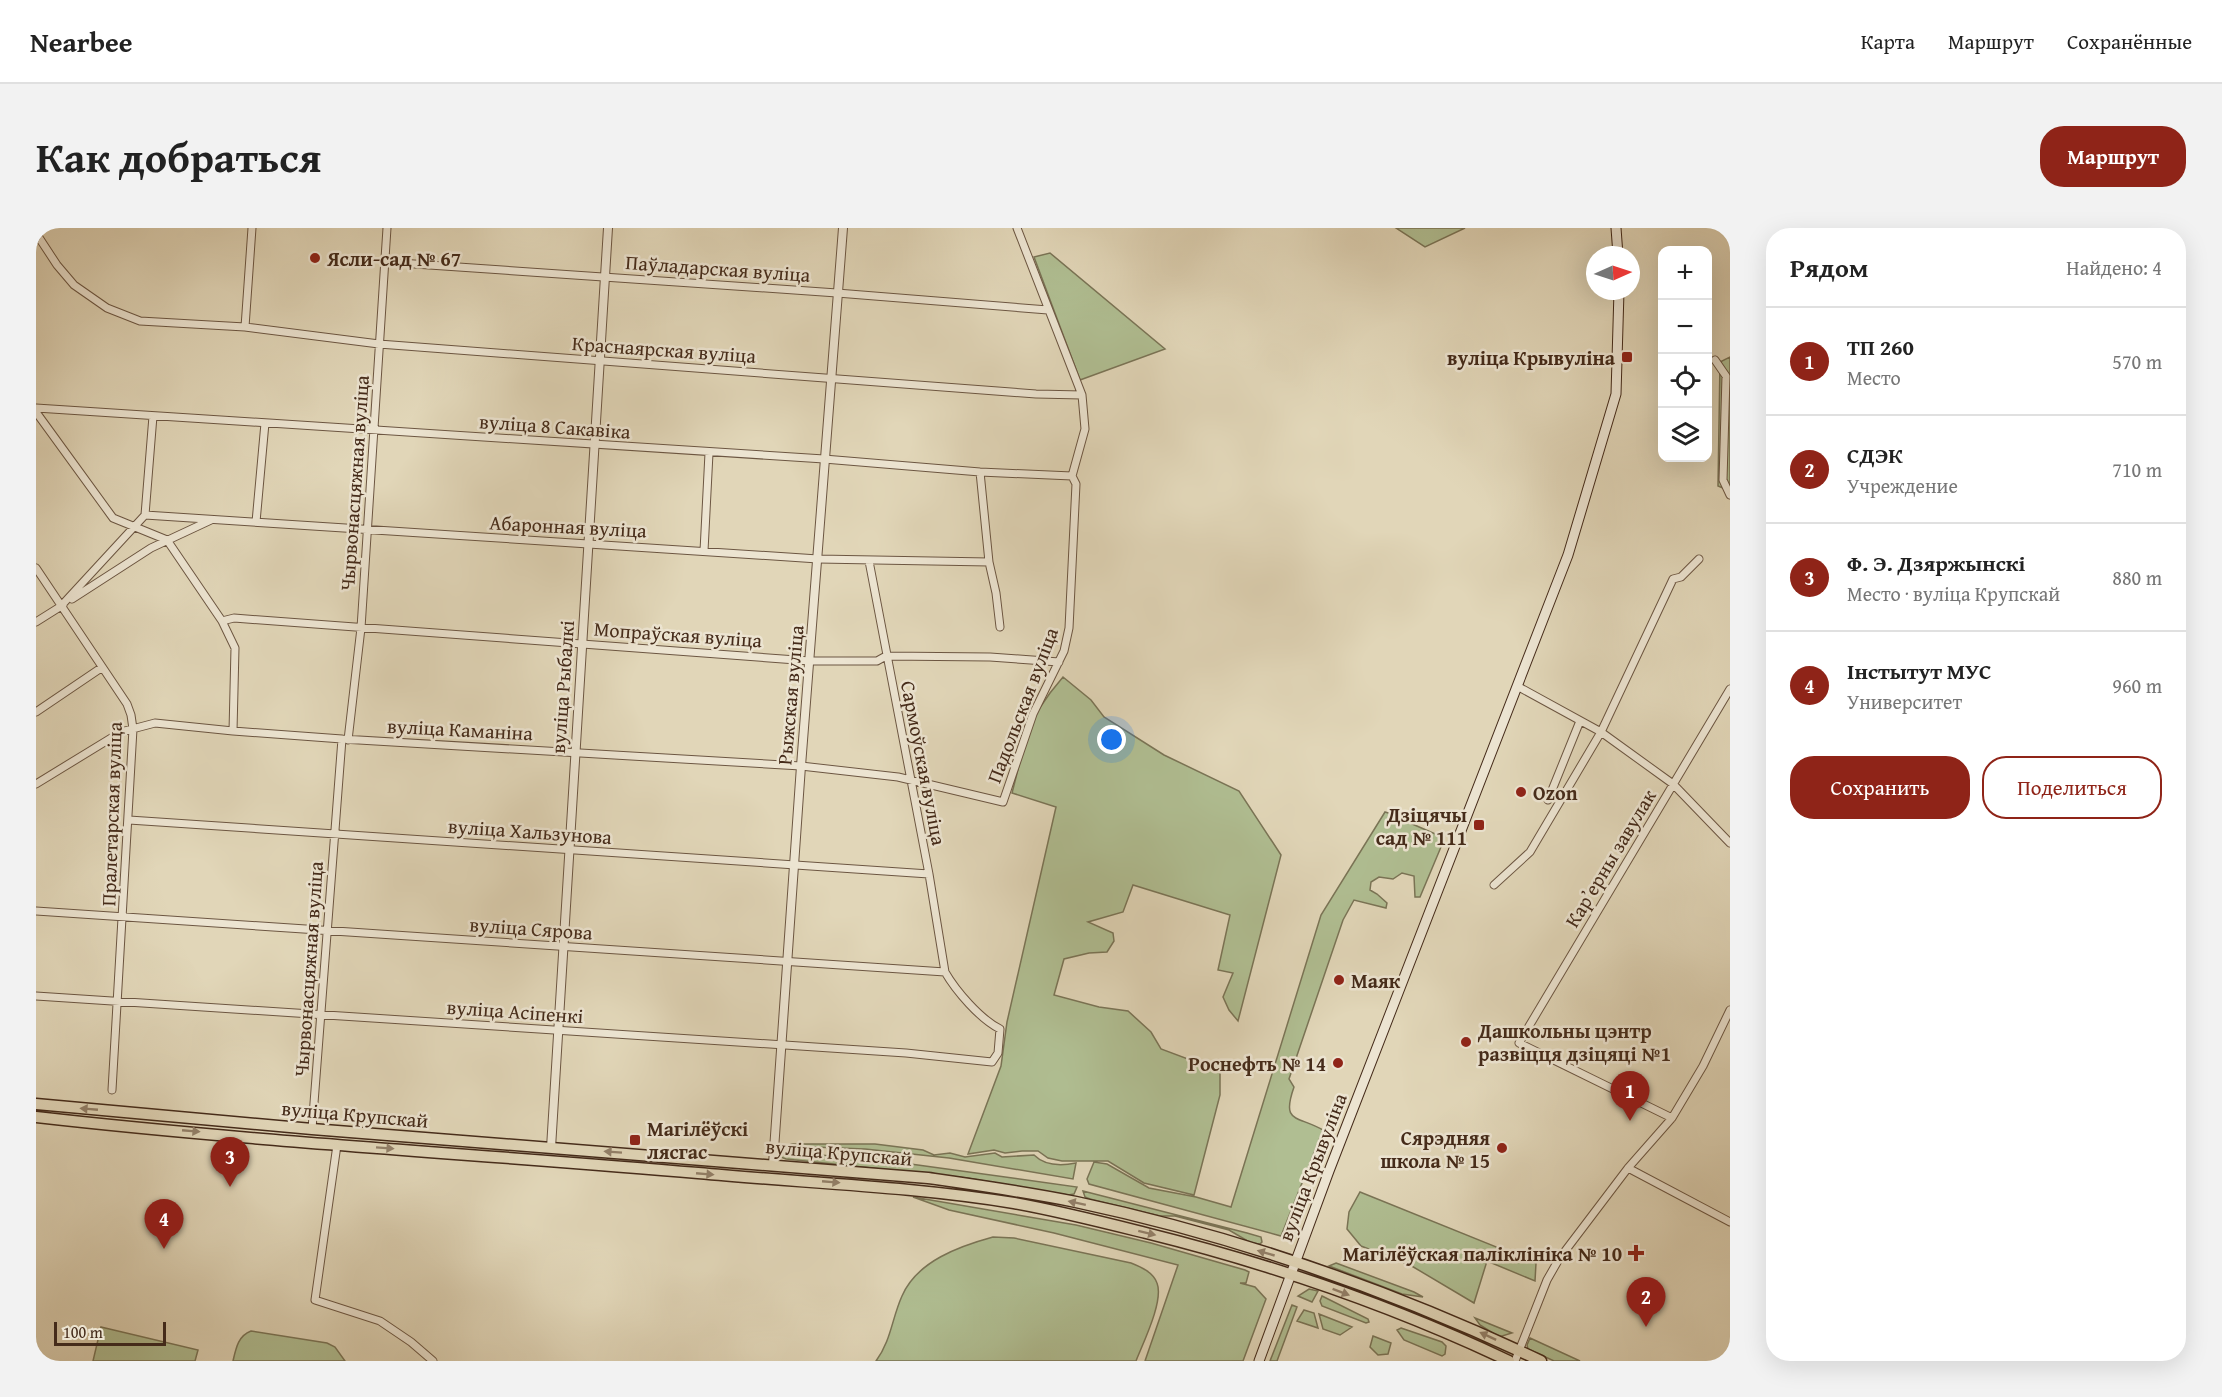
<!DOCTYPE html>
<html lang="ru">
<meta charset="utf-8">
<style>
body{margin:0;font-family:"Gentium Book Plus",serif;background:#f2f2f2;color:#222}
.controls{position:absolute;right:18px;top:18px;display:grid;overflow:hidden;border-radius:12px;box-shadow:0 6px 24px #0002}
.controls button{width:54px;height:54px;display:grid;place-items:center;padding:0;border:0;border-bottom:2px solid #e0e0e0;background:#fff;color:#222;font:30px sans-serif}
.compass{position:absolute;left:1550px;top:18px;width:54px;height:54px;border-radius:50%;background:#fff;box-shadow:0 6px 24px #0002;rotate:87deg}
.scale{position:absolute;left:18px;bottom:15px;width:112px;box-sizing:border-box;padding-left:6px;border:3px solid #452b1a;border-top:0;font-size:16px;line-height:21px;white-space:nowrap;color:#452b1a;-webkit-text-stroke:4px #ece4d1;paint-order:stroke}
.you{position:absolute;left:1076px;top:512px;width:21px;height:21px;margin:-15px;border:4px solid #fff;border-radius:50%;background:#1a73e8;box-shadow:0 0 0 9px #1a73e833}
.badge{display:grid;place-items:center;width:39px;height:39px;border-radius:50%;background:#8f2418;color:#fff;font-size:20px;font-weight:700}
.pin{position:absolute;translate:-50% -50px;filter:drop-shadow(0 2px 3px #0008)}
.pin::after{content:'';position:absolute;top:32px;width:21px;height:18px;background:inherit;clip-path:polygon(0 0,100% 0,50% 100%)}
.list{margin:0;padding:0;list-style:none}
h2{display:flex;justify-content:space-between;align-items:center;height:78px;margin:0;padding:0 24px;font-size:26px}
h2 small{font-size:20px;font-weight:400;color:#767676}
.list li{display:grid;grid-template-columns:39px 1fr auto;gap:18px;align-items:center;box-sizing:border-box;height:108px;padding:0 24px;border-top:2px solid #e0e0e0}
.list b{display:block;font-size:22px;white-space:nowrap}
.list p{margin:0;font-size:20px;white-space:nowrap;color:#767676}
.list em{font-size:20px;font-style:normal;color:#767676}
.actions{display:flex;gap:12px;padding:18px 24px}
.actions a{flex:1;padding:14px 0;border:2px solid #8f2418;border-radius:24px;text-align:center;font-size:21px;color:#8f2418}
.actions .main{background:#8f2418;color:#fff}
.icon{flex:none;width:33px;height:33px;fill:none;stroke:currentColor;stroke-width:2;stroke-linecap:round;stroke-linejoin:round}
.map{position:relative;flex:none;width:1694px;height:1133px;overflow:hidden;border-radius:24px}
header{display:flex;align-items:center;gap:36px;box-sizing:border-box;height:84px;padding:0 30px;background:#fff;border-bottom:2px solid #e0e0e0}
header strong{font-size:28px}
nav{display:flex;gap:33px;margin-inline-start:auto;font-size:21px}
.intro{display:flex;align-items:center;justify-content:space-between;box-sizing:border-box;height:144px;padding:0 36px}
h1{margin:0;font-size:42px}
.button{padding:15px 27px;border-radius:24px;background:#8f2418;color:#fff;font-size:21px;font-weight:700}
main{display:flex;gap:36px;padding:0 36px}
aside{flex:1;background:#fff;border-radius:24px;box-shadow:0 6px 24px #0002}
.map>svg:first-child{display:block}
.green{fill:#b0be92;stroke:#7a7456;stroke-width:1.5}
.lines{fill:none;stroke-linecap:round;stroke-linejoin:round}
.minor-casing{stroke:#6c5642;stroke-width:9}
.tertiary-casing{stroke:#6c5642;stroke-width:10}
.secondary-casing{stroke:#452b1a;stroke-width:11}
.primary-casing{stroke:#452b1a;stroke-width:13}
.minor{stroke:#ece4d1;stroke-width:7}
.tertiary{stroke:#ece4d1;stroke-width:8}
.secondary{stroke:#ece4d1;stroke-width:9}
.primary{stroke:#e1d6b8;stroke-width:10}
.oneway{fill:#938069}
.poi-dot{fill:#8f2418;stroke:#ece4d1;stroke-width:2}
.labels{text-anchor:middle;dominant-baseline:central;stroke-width:5;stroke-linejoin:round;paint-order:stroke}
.poi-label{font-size:20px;font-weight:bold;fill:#452b1a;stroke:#ece4d1;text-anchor:start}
.street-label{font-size:20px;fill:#452b1a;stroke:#ece4d1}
</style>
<header>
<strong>Nearbee</strong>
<nav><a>Карта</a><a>Маршрут</a><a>Сохранённые</a></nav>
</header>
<div class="intro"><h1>Как добраться</h1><a class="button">Маршрут</a></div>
<main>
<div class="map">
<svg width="1694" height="1133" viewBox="0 0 1694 1133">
<rect width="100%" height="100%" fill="#e1d6b8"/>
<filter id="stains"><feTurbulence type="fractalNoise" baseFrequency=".00333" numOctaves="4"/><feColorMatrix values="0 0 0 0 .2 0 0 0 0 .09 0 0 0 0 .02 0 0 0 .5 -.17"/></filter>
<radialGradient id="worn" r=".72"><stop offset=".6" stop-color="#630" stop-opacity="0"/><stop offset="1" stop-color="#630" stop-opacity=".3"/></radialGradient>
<!-- green -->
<path class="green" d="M1360,0H1429L1389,19Z
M1014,25L1129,121L1044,152L998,29Z
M1694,129V263L1682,258L1684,134Z
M1027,449L1055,472L1068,489L1128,527L1203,563L1245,627L1202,793L1193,782L1187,769L1197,745L1182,742L1194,687L1097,657L1087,684L1052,694L1077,705L1078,713L1071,724L1053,725L1028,731L1018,767L1063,779L1092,783L1115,804L1125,821L1184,843V867L1158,967L1108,955L1072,933H1026L1012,930L1002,923H986L969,925L958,922L932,926L965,838L971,794L1020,579L976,565L994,494L1014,465Z
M1349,584L1365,589L1374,595L1404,608L1405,619L1384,669H1379L1378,648L1366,645L1357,651L1343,649L1335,654L1334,662L1341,666L1351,675L1350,680L1318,672L1307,692L1253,851L1258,859C1245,896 1261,887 1287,902L1245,1008L1053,956L1051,951L1058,934L1071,936L1113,960L1160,969L1195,979L1285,687Z
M756,916H839L887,922L898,927L914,925L929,929L959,925L966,929L998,927C1009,938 1025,938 1040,935L1037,951L913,930L829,921L750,918Z
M741,924L838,931L1041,959L1038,966L1032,967L931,950L750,931L742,928Z
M1047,963L1211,1005L1225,1009L1226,1014L1224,1016L1215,1015L1193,1002L1139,988H1124L1054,971L1049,969Z
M1324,964L1500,1035L1499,1053L1451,1033L1438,1075L1374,1037L1325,1018L1311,1001L1313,984Z
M877,969L1040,997L1115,1015L1209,1042L1213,1044L1210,1055H1204L1219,1059L1230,1071L1207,1133H1109L1142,1037L1018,1005L913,982Z
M957,1009L978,1010L1095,1035C1105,1039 1117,1044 1121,1055C1128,1073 1107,1115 1100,1133H840C855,1113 856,1090 866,1068C881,1033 924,1018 957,1009Z
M1300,1035L1378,1064L1387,1069L1366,1066L1293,1038Z
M1273,1061L1282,1063L1276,1074L1262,1068Z
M1286,1068L1332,1091L1333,1094L1330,1095L1286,1078L1284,1073Z
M1256,1077L1261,1079L1241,1133H1234Z
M1268,1082L1278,1085L1282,1100L1261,1093Z
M1283,1086L1316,1099L1304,1107L1287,1101Z
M1439,1090L1476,1105L1463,1109L1444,1097Z
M65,1099L162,1122L159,1133H57Z
M1365,1100L1406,1114L1410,1118L1409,1126L1406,1128L1368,1112L1361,1102Z
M215,1103L291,1115L299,1119L309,1133H197C200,1120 202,1108 215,1103Z
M1337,1108L1355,1115L1352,1126L1342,1127L1334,1119Z
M1494,1110L1544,1133H1518L1492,1121L1491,1117Z"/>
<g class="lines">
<!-- minor casing -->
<g class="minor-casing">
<path id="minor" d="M981,0L1046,167L1049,201L1036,248
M0,5L21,37L38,57L71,80L104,93L209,99L343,116L1000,166L1046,167
M349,34L801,65L1012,82
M209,99L216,0
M1679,132L1690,148L1687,252L1694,267
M0,180L788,231L944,244L1036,248
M0,184L77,290L131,312L186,393L199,420L197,503
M944,244L953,334L960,365L964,399
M109,287L782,331L953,334
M220,294L229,195
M668,323L673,225
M833,333L893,646L909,744
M0,340L91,476L95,487L97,501L76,862
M36,371L115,320L175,292
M25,378L109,287L117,188
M186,393L198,390L774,433H841L850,428L954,429L1023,434
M0,394L27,377
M1481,458L1565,504L1637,556L1694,615
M0,484L65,440
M312,512L325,400L351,0
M0,556L85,504L119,495L197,503L306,511L765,538L862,549L967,574L997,486L1028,423L1033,400L1040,256L1036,248
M1512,572L1544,493
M93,592L893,646
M1458,657L1494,624L1565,504L1637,351L1645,349L1663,331
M0,683L909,744C920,763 944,791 964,801L962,825L956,834L870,825L0,768
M1636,890L1483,815L1694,461
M276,901L306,511
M301,917L279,1072L344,1093L375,1114L397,1133
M1592,940L1694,994
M1479,1133L1511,1052L1523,1031L1592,940L1636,890L1667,838L1694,782"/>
</g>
<!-- tertiary casing -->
<g class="tertiary-casing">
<path id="tertiary" d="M515,920L572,0
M737,936L765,538L807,0"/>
</g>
<!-- secondary casing -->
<g class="secondary-casing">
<path id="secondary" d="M1580,0L1582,27
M1223,1133L1293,943L1532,327L1580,166L1583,63"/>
</g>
<!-- primary casing -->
<g class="primary-casing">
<path id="primary" d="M0,876L276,901L892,950C941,957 991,964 1040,974C1200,1008 1357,1063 1505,1133
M0,889C220,914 442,926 662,945C768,955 873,958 978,975C1023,983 1066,994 1110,1005C1235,1036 1357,1078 1473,1133"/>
</g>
<!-- minor -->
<use href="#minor" class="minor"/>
<!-- tertiary -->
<use href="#tertiary" class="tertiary"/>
<!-- secondary -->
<use href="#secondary" class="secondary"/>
<!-- primary -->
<use href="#primary" class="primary"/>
</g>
<!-- one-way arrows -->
<defs><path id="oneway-solid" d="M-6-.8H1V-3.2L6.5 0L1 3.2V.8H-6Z" transform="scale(1.5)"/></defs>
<g class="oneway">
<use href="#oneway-solid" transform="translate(53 881) rotate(-175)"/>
<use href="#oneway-solid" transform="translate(155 903) rotate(5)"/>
<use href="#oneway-solid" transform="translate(349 920) rotate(4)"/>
<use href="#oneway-solid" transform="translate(577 924) rotate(-176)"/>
<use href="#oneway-solid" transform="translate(669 946) rotate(5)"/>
<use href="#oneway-solid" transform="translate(795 954) rotate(5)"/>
<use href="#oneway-solid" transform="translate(1041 975) rotate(-168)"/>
<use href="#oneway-solid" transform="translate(1111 1005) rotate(14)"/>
<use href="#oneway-solid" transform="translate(1230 1025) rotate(-164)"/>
<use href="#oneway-solid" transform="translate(1305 1064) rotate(21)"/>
<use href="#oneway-solid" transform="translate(1452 1108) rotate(-155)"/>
</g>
<!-- markers -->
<g class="poi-dot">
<circle cx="279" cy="30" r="6"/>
<rect x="1585" y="123" width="12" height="12" rx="3"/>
<circle cx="1485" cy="564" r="6"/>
<rect x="1437" y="591" width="12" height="12" rx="3"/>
<circle cx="1303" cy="752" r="6"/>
<circle cx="1430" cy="814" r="6"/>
<circle cx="1302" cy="835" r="6"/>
<rect x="593" y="906" width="12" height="12" rx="3"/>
<circle cx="1466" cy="920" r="6"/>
<path d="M1597 1016h6v6h6v6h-6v6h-6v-6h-6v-6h6z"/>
</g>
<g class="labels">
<!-- poi labels -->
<g class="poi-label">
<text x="291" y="30">Ясли-сад № 67</text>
<text x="1579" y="129" text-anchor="end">вуліца Крывуліна</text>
<text x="1497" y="564">Ozon</text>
<text x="1431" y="586" text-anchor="end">Дзіцячы<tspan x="1431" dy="23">сад № 111</tspan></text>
<text x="1315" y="752">Маяк</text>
<text x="1442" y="802">Дашкольны цэнтр<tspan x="1442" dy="23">развіцця дзіцяці №1</tspan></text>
<text x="1290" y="835" text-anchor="end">Роснефть № 14</text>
<text x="611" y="900">Магілёўскі<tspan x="611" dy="23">лясгас</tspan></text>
<text x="1454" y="909" text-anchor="end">Сярэдняя<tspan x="1454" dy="23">школа № 15</tspan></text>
<text x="1586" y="1025" text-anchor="end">Магілёўская паліклініка № 10</text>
</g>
<!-- street labels -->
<g class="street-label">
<text transform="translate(682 40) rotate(4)">Паўладарская вуліца</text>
<text transform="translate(628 121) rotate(4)">Краснаярская вуліца</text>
<text transform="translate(519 198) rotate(4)">вуліца 8 Сакавіка</text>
<text transform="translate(318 255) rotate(-86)">Чырвонасцяжная вуліца</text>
<text transform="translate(532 298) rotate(3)">Абаронная вуліца</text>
<text transform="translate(642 406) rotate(4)">Мопраўская вуліца</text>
<text transform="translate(526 459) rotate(-86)">вуліца Рыбалкі</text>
<text transform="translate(754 467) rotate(-85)">Рыжская вуліца</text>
<text transform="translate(986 477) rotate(-69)">Падольская вуліца</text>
<text transform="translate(424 501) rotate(3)">вуліца Каманіна</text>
<text transform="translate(888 535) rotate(79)">Сармоўская вуліца</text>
<text transform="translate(75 586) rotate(-88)">Пралетарская вуліца</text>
<text transform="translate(494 603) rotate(4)">вуліца Хальзунова</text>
<text transform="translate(1574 630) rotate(-59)">Карʼерны завулак</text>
<text transform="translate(495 700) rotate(4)">вуліца Сярова</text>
<text transform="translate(272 741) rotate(-86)">Чырвонасцяжная вуліца</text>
<text transform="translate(479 783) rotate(4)">вуліца Асіпенкі</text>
<text transform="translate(319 886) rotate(5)">вуліца Крупскай</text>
<text transform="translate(803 924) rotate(5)">вуліца Крупскай</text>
<text transform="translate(1276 939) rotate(-69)">вуліца Крывуліна</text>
</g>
</g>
<rect width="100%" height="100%" filter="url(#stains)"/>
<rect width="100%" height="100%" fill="url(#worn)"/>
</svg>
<div class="controls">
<button>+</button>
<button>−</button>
<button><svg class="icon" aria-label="locate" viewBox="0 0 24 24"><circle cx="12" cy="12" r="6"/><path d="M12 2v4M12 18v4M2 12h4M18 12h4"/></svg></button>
<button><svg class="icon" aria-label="layers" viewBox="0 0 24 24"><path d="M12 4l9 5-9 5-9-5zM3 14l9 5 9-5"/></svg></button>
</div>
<svg class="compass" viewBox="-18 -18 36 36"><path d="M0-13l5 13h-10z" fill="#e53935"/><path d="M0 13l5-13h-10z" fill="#767676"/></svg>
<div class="scale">100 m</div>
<div class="you"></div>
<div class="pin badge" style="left:1594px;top:893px">1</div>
<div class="pin badge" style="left:1610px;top:1099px">2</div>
<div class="pin badge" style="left:194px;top:959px">3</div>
<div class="pin badge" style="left:128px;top:1021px">4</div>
</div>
<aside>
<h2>Рядом<small>Найдено: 4</small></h2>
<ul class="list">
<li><span class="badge">1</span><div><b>ТП 260</b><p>Место</p></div><em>570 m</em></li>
<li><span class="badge">2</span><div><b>СДЭК</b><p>Учреждение</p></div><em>710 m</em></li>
<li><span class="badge">3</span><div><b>Ф. Э. Дзяржынскі</b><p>Место · вуліца Крупскай</p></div><em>880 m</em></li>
<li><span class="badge">4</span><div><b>Інстытут МУС</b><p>Университет</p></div><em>960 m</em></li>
</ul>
<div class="actions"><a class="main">Сохранить</a><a>Поделиться</a></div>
</aside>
</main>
